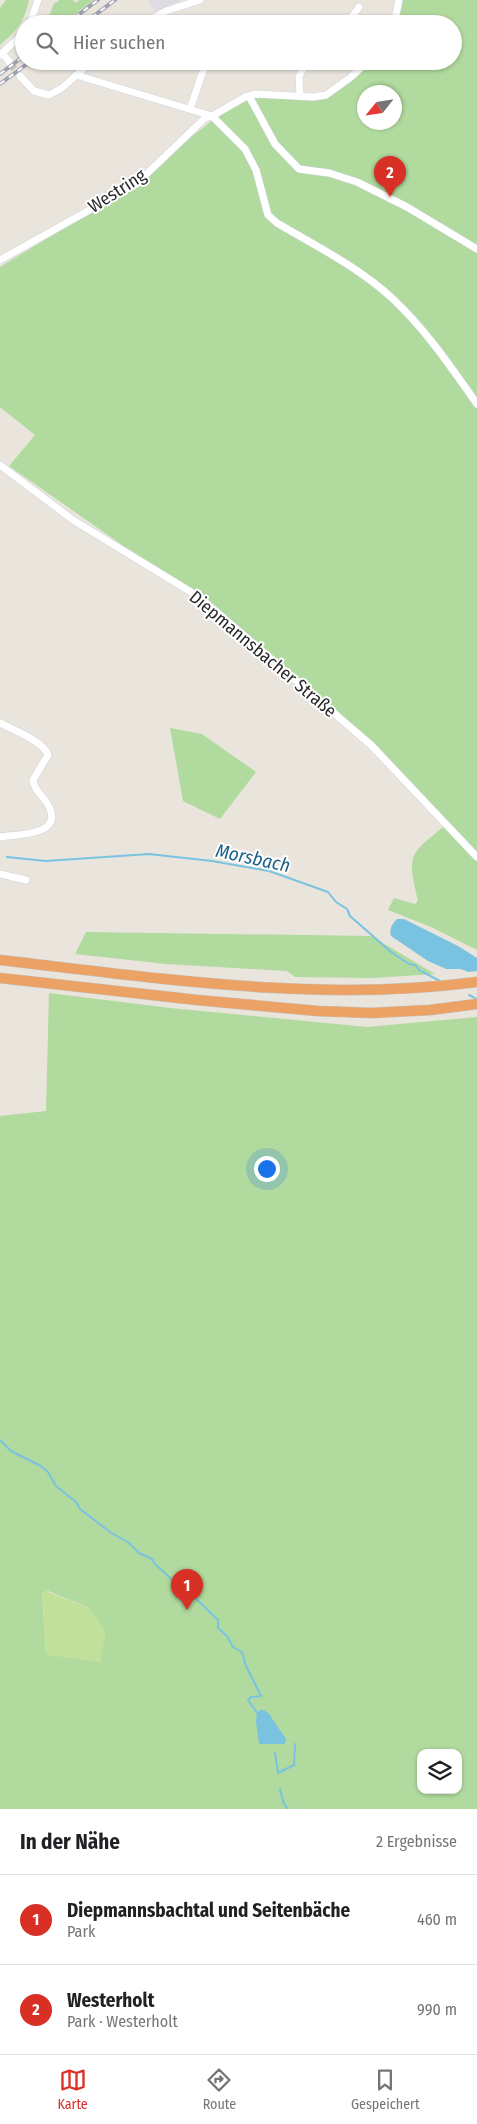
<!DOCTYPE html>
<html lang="de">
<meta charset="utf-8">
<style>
body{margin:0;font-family:"Fira Sans Condensed",sans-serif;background:#f2f2f2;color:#202124}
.controls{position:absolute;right:15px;bottom:15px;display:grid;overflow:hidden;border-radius:10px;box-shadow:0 1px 4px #0004}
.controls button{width:45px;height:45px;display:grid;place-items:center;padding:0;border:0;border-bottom:1px solid #e0e0e0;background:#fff;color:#202124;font:25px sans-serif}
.compass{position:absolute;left:357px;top:85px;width:45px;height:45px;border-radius:50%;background:#fff;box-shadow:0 1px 4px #0004;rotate:240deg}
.you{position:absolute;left:266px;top:1168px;width:18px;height:18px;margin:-12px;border:4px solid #fff;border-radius:50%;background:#1a73e8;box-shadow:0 0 0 8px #1a73e833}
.badge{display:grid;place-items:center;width:32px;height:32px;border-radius:50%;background:#d93025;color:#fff;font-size:16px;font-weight:700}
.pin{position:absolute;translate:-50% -41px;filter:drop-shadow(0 1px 2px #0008)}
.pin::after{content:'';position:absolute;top:26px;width:18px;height:15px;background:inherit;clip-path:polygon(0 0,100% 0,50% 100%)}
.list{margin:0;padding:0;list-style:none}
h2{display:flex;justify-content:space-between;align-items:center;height:65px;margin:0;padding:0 20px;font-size:21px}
h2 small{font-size:16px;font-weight:400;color:#757577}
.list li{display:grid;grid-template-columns:32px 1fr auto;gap:15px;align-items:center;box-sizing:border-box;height:90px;padding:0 20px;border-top:1px solid #e0e0e0}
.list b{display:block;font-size:19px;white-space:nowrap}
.list p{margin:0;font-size:16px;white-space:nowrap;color:#757577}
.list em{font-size:16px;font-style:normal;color:#757577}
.icon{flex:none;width:28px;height:28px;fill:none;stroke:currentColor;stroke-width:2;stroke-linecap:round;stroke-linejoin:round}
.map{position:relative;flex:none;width:477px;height:1809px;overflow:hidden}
.search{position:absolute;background:#fff;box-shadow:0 1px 4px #0004;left:15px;right:15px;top:15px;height:55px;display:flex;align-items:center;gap:12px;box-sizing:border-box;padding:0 18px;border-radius:28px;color:#757577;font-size:19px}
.sheet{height:245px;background:#fff}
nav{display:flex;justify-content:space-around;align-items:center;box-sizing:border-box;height:70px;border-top:1px solid #e0e0e0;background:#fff;font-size:14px;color:#757577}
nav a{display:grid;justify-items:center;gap:2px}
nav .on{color:#d93025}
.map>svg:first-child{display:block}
.industrial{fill:#dedce2}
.green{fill:#b1da9e;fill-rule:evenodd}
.pitch{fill:#c1e19a}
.water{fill:#79c3e1}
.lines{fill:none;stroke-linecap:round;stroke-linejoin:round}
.stream{stroke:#79c3e1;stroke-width:2}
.minor-tunnel{stroke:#c3bfb8;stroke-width:7;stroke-dasharray:7 3.5;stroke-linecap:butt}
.minor-casing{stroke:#d1d4e0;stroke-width:8}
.highway-casing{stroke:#c3c3c3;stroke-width:11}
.minor{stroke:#fff;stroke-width:7}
.highway{stroke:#eca264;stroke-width:10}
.rail-casing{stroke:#9fa1b1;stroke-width:4}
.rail{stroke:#fff;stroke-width:2;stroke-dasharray:5.5;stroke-linecap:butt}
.labels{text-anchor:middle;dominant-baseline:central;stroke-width:4;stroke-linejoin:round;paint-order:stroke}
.street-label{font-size:18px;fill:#292929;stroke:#fff}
.water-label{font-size:19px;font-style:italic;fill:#1b618a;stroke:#fff}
</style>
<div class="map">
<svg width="477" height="1809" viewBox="0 0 477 1809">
<rect width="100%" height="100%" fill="#e9e4dc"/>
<!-- industrial -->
<path class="industrial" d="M147,0H183L155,11Z"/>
<!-- green -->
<path class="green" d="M6,0H29C24,23 17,30 0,45V8Z
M59,0H73L75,3L80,0H94L61,24H46L54,3L58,2Z
M403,0H477V950L431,927L388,910L394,898L415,904L418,901C406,851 410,855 448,823L373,742L185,584L125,547L9,466L35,435L0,407V267L142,181L190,138L218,116L246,100L257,97L322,98L371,61H453V24H397ZM364,92H394V122H364Z
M170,728L202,734L256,772L220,819L183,801Z
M86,932L371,936L435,974L373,978L295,977L287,971L166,964L75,954Z
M49,993L170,1008L367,1027L477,1017V1809H0V1116L46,1111ZM48,1591L90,1608L48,1655L46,1652L42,1594ZM421,1753H458V1790H421Z"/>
<!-- pitch -->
<path class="pitch" d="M45,1591L90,1608L106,1632L100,1662L48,1655L46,1652L42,1594Z"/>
<!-- water -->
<path class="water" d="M397,919H404L458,946L477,958V971L468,972L461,969H446L428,961L391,936C389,929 392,924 397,919Z
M260,1710H264L269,1714L286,1739L285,1744H259L256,1722L257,1713Z"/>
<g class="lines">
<!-- stream -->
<path class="stream" d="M7,857L46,861L149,854L212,861L269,871L328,892L336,902L347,909L350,916L391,952L409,964L415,965L419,970L440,981
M469,995L477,999
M0,1440L11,1451L41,1466L48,1472L56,1486L76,1502L80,1509L110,1532L129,1543L139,1553L152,1559L154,1563L181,1588L190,1593L218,1620V1628L227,1636L233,1647L242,1652L246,1666L261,1696L251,1697L248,1700L258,1714
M275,1753L278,1773L294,1765L295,1744
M280,1789L284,1804L288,1809"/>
<!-- minor-tunnel -->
<path class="minor-tunnel" d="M10,63L20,76"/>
<!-- minor casing -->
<g class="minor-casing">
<path id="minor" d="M30,24L38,0
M142,24L166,11L200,0
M159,24H164
M347,24L359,7
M394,24L399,0
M2,53L10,63
M0,55L24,33
M76,75L212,116L245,149L256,170L268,215L277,223C316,246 360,268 393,299C426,330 451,367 477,404
M20,76L34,91L49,95L62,88L92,61
M249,96L275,144L299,169L329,173L357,182L407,207L477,249
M300,96L299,77L307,61
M190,109L204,68L196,61
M0,260L136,184L205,118L212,116L245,97L256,94L313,97L326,95L351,77L368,61
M0,465L73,520L199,597L371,745L477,857
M0,723C12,729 45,742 48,755L33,780C34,790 42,795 47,803C67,836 18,834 0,837
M0,874L26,880"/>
</g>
<!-- highway casing -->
<g class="highway-casing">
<path id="highway" d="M0,960C157,978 319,1003 477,982
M0,978L197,1000L318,1011L371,1013L430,1010L477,1004"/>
</g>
<!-- minor -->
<use href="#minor" class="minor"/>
<!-- highway -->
<use href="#highway" class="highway"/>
<!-- rail casing -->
<g class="rail-casing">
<path id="rail" d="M66,24L98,0
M83,24L115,0
M0,74L24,56
M0,84L31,61"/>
</g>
<!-- rail -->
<use href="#rail" class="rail"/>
</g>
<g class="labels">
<!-- street labels -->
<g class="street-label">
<text transform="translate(117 191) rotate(-33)">Westring</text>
<text transform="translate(263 654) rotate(40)">Diepmannsbacher Straße</text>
</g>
<!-- water labels -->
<g class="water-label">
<text transform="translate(253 858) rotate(12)">Morsbach</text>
</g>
</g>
</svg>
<div class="controls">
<button><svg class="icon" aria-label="layers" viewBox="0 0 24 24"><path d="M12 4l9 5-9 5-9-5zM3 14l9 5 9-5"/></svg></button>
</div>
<svg class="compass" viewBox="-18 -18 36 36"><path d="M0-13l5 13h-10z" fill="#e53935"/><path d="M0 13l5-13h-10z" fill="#757577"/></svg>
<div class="you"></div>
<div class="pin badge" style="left:187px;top:1610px">1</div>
<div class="pin badge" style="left:390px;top:197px">2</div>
<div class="search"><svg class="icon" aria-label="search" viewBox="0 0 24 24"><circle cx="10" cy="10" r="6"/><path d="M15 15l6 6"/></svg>Hier suchen</div>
</div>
<section class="sheet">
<h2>In der Nähe<small>2 Ergebnisse</small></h2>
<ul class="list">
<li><span class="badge">1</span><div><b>Diepmannsbachtal und Seitenbäche</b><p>Park</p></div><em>460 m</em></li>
<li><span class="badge">2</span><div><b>Westerholt</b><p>Park · Westerholt</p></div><em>990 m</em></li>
</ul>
</section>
<nav>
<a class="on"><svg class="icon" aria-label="map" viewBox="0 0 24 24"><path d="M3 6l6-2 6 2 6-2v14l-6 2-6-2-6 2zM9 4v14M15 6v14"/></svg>Karte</a>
<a><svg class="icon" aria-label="directions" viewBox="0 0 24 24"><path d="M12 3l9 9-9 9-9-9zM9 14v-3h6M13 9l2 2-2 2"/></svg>Route</a>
<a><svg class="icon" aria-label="saved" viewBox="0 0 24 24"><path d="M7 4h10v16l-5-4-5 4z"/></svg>Gespeichert</a>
</nav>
